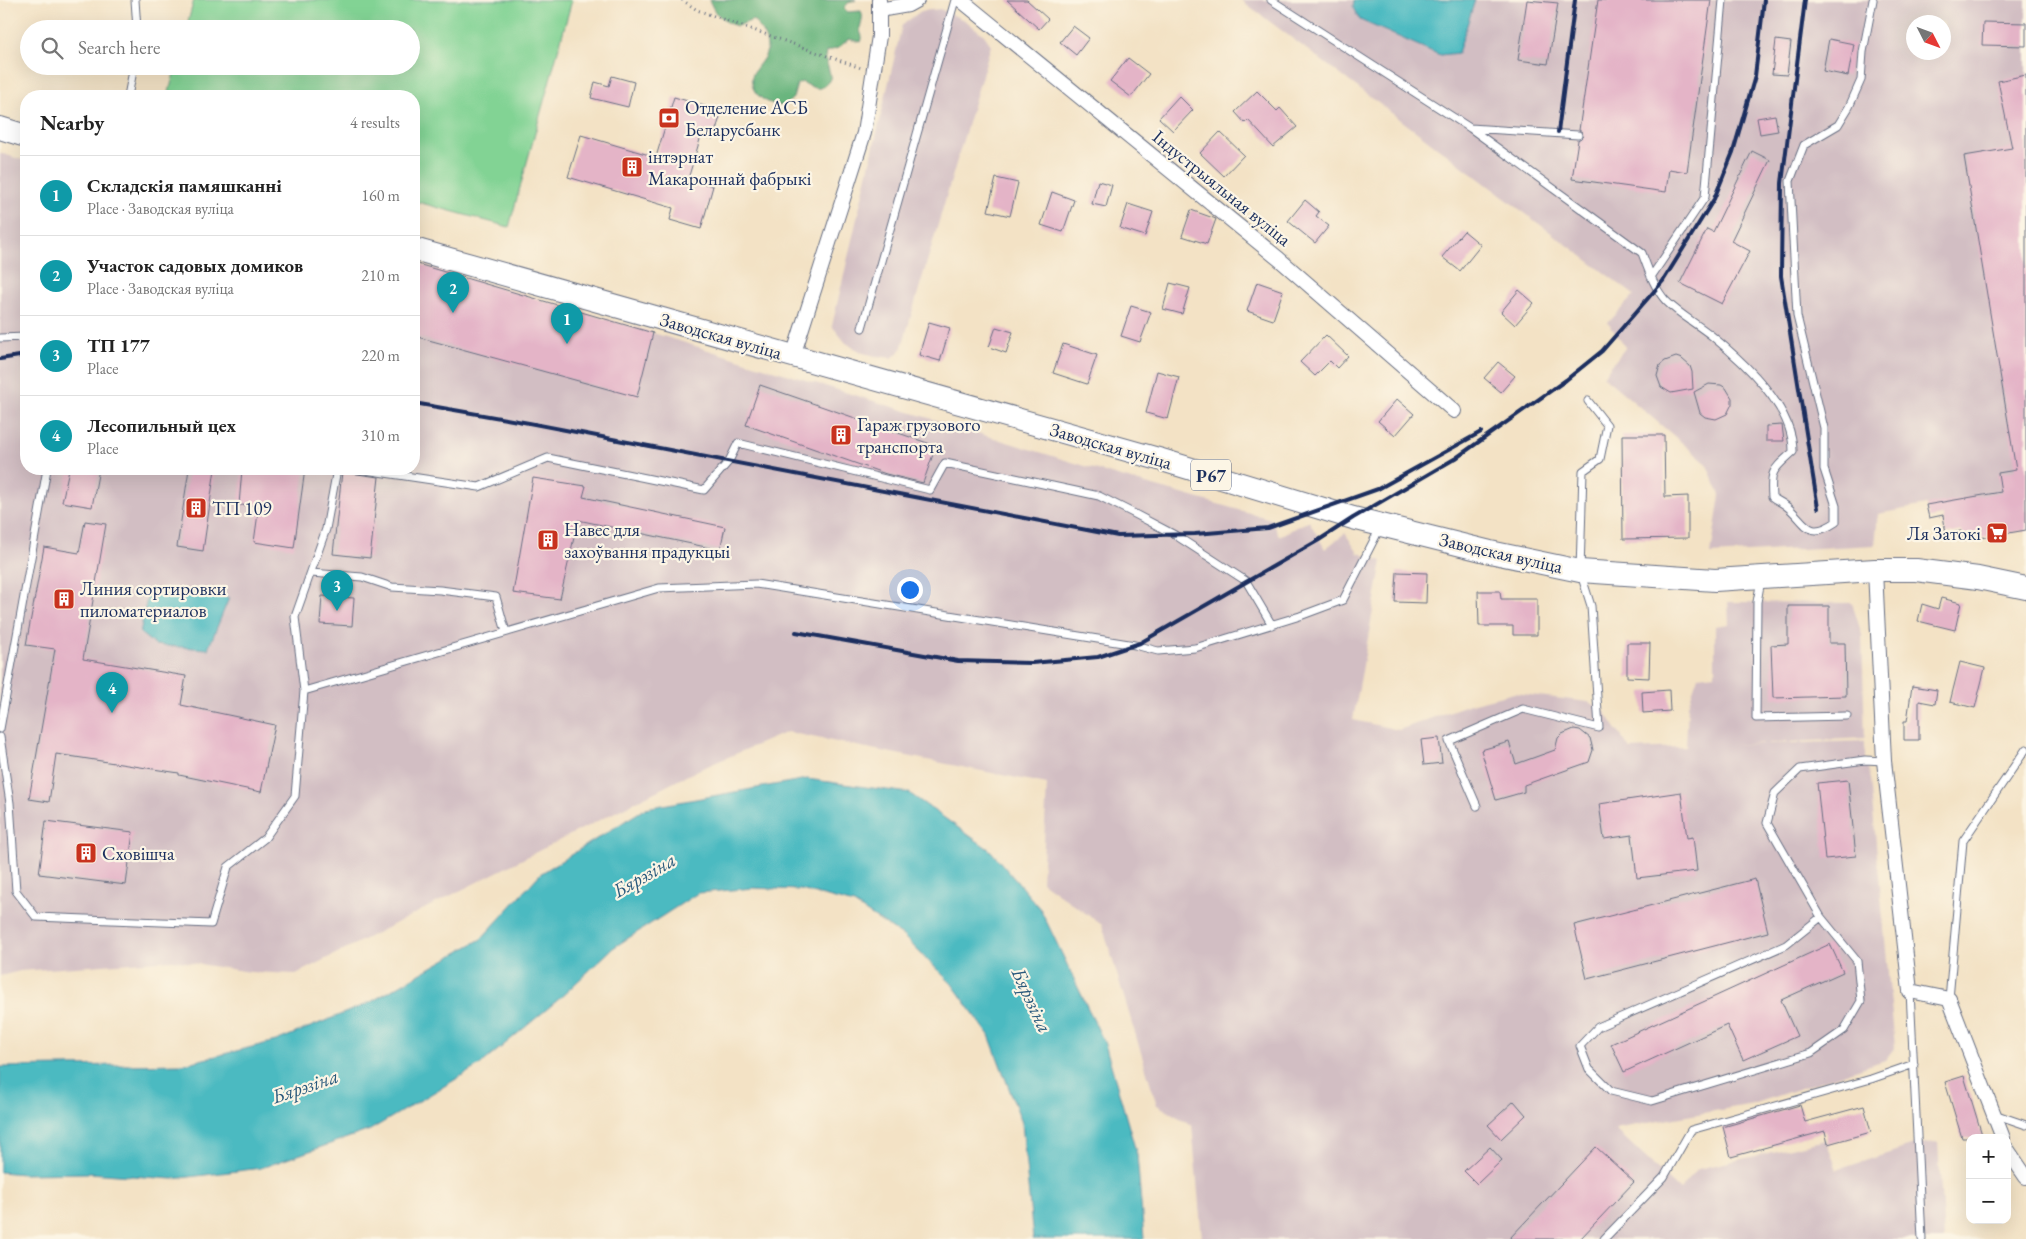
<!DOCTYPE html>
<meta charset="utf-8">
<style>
body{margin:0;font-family:"EB Garamond",serif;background:#f6f6f6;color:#222}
.controls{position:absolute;right:15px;bottom:15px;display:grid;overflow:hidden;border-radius:10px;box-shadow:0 5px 20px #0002}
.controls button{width:45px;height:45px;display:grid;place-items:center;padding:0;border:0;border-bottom:1px solid #e0e0e0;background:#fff;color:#222;font:25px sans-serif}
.compass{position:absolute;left:1906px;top:15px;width:45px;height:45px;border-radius:50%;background:#fff;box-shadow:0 5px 20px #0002;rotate:132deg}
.you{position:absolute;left:909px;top:589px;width:18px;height:18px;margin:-12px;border:4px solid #fff;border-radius:50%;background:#1a73e8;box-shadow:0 0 0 8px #1a73e833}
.badge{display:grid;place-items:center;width:32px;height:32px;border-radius:50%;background:#c8321e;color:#fff;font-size:16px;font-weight:700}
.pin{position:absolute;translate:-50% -41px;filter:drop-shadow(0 1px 2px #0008)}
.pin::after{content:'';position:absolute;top:26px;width:18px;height:15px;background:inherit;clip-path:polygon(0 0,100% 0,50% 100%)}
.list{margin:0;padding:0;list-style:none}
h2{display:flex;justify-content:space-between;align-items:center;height:65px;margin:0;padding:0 20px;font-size:21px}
h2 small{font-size:16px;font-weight:400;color:#767676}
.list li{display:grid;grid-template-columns:32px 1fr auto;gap:15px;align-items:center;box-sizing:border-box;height:80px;padding:0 20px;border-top:1px solid #e0e0e0}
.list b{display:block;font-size:19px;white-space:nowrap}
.list p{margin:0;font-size:16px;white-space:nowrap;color:#767676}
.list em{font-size:16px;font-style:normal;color:#767676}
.icon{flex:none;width:28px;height:28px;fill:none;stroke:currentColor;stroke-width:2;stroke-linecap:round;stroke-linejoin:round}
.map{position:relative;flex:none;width:2026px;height:1239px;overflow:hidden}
.search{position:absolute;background:#fff;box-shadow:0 5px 20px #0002;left:20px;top:20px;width:400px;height:55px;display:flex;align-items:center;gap:12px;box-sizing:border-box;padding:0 18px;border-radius:28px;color:#767676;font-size:19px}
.panel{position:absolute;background:#fff;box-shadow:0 5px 20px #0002;left:20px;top:90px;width:400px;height:385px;border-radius:20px}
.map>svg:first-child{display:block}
.industrial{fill:#d2bec3;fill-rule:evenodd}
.green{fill:#82d394;stroke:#4e8179}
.forest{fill:#69b57e;stroke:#42726e}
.water{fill:#4bbac1;stroke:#337490}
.building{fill:#e4b4c7}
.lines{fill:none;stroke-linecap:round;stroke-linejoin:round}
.lane-casing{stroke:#676e82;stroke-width:9}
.street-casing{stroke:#676e82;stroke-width:16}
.primary-casing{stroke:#676e82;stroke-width:24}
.path{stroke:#676e82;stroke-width:3;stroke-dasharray:1 4;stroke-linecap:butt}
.lane{stroke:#fff;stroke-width:7}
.street{stroke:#fff;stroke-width:14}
.primary{stroke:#fff;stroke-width:22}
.rail{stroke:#1b2f5e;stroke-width:4}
.labels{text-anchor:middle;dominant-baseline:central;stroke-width:4.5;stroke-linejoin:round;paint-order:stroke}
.shield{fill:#fcf5e5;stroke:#5e6a86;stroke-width:1}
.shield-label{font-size:18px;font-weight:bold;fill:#1b2f5e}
.poi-label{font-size:19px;fill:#1b2f5e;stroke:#fcf5e5;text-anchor:start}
.street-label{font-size:19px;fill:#1b2f5e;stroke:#fcf5e5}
.water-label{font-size:20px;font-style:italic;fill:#29597c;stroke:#fcf5e5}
</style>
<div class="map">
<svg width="2026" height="1239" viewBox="0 0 2026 1239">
<rect width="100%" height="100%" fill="#fcf5e5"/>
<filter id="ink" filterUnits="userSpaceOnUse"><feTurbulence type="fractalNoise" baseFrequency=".02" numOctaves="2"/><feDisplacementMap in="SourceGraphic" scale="10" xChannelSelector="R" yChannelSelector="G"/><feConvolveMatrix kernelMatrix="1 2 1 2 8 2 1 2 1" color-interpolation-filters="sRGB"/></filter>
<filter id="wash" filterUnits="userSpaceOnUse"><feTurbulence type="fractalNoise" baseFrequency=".0096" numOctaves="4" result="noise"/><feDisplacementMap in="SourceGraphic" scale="20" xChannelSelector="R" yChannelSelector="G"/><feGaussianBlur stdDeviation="1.12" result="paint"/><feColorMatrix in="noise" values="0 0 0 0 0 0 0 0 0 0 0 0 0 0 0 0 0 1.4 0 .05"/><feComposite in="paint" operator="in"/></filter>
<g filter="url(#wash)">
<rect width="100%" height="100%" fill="#f3e2c5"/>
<!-- industrial -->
<path class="industrial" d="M1241,0H2026V530L1963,541L1961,531L1946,534L1943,516L1929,518L1926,505L1878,514L1875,545L1711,554L1720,495L1706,463L1603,376L1626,347L1608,323L1634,295ZM1914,22H1944V52H1914Z
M940,9L966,21L984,35L991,45L901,350L892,358L876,356L863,353L846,343L832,326L902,25L921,11Z
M0,153L26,161V469H414V263L653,333L1114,475L1271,519L1279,536L1309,521L1325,549L1345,533L1358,553L1382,561L1353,720L1399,730L1470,704L1514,693L1588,702L1603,709L1630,749L1686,747L1688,705L1698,676L1715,674V626L1729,624L1728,602L1852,603L1862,635L1865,738L1728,745L1865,741V760L1870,779L1895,1047L1885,1060L1753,1104L1615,1129L1680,1190L1698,1169L1826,1140L1837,1170L1917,1144L1938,1142L1944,1239H1202L1192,1125L1157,1105L1102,925L1042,882L1047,784L787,732L698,770L296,974L250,972L173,960L20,971L0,976Z"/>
<!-- green -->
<path class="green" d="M194,0H572L509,227L414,201V96H168L176,66H411V29H186Z"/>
<!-- forest -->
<path class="forest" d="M709,0H856L848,3L844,8L847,12L861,11C864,18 861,21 860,29C860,35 864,35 861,42L849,39L838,48L826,52L825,58L831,77C823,93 815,89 802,82L797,84L793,98L785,106C769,105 749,96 752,76C754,70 760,64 763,59C773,46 762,30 753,20L737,26L728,23L715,12Z"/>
<!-- water -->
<path class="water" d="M1354,0H1475L1458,53L1440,55L1360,20L1353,8Z
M204,591L229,598L208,649L155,645L140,633L148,593Z
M807,779L909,793L990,850L1041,910L1105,1044L1137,1155L1144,1239H1033L1022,1123L989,1035L952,984L903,936L854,904L801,890L753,888L698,893L613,948L559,999L480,1065L370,1130L261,1168L173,1179L90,1173L23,1174L0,1172V1067L184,1064L276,1041L369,1003L481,939L540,874L646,808Z"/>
<g id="blocks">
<!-- building -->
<path class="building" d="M1007,0H1027L1048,19L1039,29Z
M1527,0L1558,3L1548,64L1518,60Z
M1598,0H1711L1687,172L1669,169L1666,192L1572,179L1578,140L1583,136L1582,132L1579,130Z
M1983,22L2026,23V46L1982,45Z
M1073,26L1089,38L1076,55L1060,42Z
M1829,39L1854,44L1848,76L1823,71Z
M1776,40L1791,42L1787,75L1772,74Z
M1128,58L1149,74L1131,97L1110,81Z
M2026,75V530L1963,541L1961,531L1946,534L1943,515L1929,518L1926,505L2001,492L1998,473L2016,470L1964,156L2012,148L1998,81Z
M612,76L634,82L628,107L591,98L595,82L609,86Z
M1257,91L1277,111L1280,108L1297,127L1273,147L1248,120L1245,123L1235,112Z
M1179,96L1193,110L1173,131L1159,118Z
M674,97L722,111L713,139L701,136L688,179L713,186L701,229L670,220L673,208L568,177L581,135L656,157Z
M1775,115L1778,131L1760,134L1757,118Z
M1220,132L1244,155L1224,176L1200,153Z
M1752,151L1770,160L1731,241L1750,251L1722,304L1680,283L1707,229L1713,232Z
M996,178L1018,183L1010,216L988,211Z
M1098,181L1112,185L1106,207L1092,204Z
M1052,192L1074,200L1063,232L1041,225Z
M1305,200L1319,212L1316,216L1329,226L1315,243L1288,221Z
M1128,204L1153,212L1145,236L1120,228Z
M1191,210L1216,219L1207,244L1182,236Z
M1464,231L1481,245L1460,271L1442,257Z
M414,263L653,333L637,397L414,336Z
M1257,282L1283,291L1273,320L1247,311Z
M1170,283L1190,288L1182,314L1163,309Z
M1519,290L1534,303L1515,325L1501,312Z
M1131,306L1151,312L1140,342L1121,336Z
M929,322L950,328L940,361L919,355Z
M996,327L1013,332L1006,353L989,347Z
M1326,335L1348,356L1337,368L1330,361L1315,376L1300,362Z
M1063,344L1097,355L1087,384L1053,373Z
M1676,357L1682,359L1690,366L1692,372L1693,389L1671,393L1661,387L1657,376L1660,365L1665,361Z
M1498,362L1515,376L1501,392L1484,378Z
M1157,371L1179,377L1168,419L1146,413Z
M1709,384L1721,385L1726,388L1732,398V404L1727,414L1716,419L1705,417L1700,413L1694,392Z
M760,385L936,446L923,483L886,474L746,425Z
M1397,399L1414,414L1395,436L1378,421Z
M1782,425L1784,441H1766V426Z
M1622,435H1664L1665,497L1688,496V538L1623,539Z
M69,469H99L92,507L62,502Z
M189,469H215L203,551L177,547Z
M242,469H305L294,548L254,542L259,506L239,505Z
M342,472L379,477L370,558L333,554Z
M533,478L586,486L583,497L725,527L720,550L578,520L560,599L513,593Z
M85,521L106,524L83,659L186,676L181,705L275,725L261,792L179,775V773L56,754L49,802L29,799L55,649L26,645L44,547L79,553Z
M1397,572L1427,573L1426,603L1395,602Z
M1478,591H1500L1501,599H1537V635H1513V626H1479Z
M322,596L354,598L352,626L320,624Z
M1941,598L1961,603L1955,630L1918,621L1922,604L1938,609Z
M1788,606H1829V643H1845L1846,696L1773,698L1771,645L1788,644Z
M1627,643H1650L1649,678L1627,677Z
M1960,662L1985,668L1975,708L1950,702Z
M1912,686L1937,690L1935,704L1919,701V740H1904V721H1907Z
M1669,690L1670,711L1643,713L1642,692Z
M1574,729L1580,730L1590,738L1593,750L1589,762L1524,785V792L1496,800L1481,750L1509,742L1516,764L1555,750L1558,738L1562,734Z
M1439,738L1442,763L1424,765L1421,740Z
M1848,780L1856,856L1825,859L1817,783Z
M1681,792L1687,838L1693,837L1697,871L1637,878L1632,835L1604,839L1599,804Z
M46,821L133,832L126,885L39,874Z
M1755,879L1768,932L1587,979L1574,925Z
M1830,944L1843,972L1781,1000L1797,1036L1743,1060L1727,1025L1624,1072L1611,1044Z
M1964,1076L1983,1138H1962L1945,1082Z
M1514,1101L1526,1115L1501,1139L1488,1125Z
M1800,1105L1805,1122L1864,1106L1871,1132L1828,1144L1825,1131L1731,1157L1723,1127Z
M1490,1147L1502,1160L1477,1184L1464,1171Z
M1596,1147L1634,1182L1580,1239H1509Z"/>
</g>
</g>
<g filter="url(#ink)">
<use href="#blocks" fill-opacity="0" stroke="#676e82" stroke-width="1"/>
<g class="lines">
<!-- lane casing -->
<g class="lane-casing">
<path id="lane" d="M135,0L137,29
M1271,0L1470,128L1642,253C1648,269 1654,288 1666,301C1679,314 1697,324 1712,336C1744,362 1794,408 1793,452C1773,470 1770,470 1772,497C1776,500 1781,502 1785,505C1806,520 1806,542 1836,522V506L1824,469V428L1797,316L1790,181L1804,145L1838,125L1849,107L1861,80L1863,52L1873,0
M128,96L134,66
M1470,128L1578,135
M1651,277L1705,197L1723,0
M862,328L955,0
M0,338L26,337
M337,469L326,529L295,617L304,691L659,588L756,584L1135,645L1158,651L1195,648L1300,616L1343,600L1380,528
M358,469L479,487L548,458L704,490L729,461L738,443L930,490L945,463L1099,496L1131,512L1175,535L1246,581L1272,625
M311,573L362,577L392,587L440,590L496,597L506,632
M1761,580L1757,602L1756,718L1847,716
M0,729L47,469
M0,737L10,803L16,891L36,917L211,924L228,867L265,838L295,796L304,691
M1477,806L1449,741L1523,709L1599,728L1591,606L1580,571L1583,471L1600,459L1607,425L1588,401
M1821,917L1786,945L1598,1027L1580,1046L1589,1069L1611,1091L1652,1101L1811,1053L1844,1030L1861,1001L1857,961L1821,917L1767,823L1775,793L1800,769L1865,760L1884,761
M1910,991L1922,1239
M1949,999L1963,841L2026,749
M1994,1114L2026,1125
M1604,1239L1664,1177L1691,1130L1871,1079L1914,1064"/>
</g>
<!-- street casing -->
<g class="street-casing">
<path id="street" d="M879,0V10L908,5L917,0
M961,0L1279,259L1454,411
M793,356L864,133L879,36V10
M1875,570L1884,761L1910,991L1949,999L2003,1138
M2007,1149L2026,1177"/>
</g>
<!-- primary casing -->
<g class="primary-casing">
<path id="primary" d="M0,128L26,136
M414,249L1162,460L1353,518L1490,552L1580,571L1715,580L1875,570H1916L1978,578L2026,588"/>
</g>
<!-- path -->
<path class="path" d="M682,0L697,10L861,68"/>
<!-- lane -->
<use href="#lane" class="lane"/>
<!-- street -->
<use href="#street" class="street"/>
<!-- primary -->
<use href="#primary" class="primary"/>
<!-- rail -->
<path class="rail" d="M1805,0L1782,183L1781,276L1818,508
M1558,132L1575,0
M0,359L26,355
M414,403L529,423L1118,536L1195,534L1268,528L1378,489L1481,432
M796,632L958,661L1032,663L1098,657L1140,643L1319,540L1353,518L1456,458L1566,380L1602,351L1663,281L1714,199L1733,152L1755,76L1764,0"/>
</g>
</g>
<!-- icons -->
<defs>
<g id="bank-square" transform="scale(1.125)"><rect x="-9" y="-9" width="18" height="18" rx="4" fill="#c8321e" stroke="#fcf5e5"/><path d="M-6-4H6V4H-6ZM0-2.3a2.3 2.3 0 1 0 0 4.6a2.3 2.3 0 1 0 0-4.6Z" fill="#fff"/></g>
<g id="building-square" transform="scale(1.125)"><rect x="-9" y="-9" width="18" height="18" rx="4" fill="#c8321e" stroke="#fcf5e5"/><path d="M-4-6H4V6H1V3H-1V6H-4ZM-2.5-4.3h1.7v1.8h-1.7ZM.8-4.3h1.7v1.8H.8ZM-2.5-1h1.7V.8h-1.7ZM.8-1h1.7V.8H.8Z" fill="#fff"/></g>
<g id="supermarket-square" transform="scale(1.125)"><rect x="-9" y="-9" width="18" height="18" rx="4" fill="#c8321e" stroke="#fcf5e5"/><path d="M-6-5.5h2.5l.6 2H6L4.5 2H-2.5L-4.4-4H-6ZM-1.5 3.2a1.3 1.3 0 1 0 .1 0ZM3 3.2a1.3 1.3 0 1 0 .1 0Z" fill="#fff"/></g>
</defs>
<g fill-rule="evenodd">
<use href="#bank-square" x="669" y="118"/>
<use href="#building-square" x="632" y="167"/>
<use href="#building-square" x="841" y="435"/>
<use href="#building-square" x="196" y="508"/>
<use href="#supermarket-square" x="1997" y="533"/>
<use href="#building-square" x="548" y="540"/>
<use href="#building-square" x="64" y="599"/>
<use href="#building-square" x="86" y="853"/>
</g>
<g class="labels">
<!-- shield labels -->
<rect class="shield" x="1191" y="459.5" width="40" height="31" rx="4"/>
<g class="shield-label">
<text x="1211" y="475">Р67</text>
</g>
<!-- poi labels -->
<g class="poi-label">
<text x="685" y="107">Отделение АСБ<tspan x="685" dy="22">Беларусбанк</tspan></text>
<text x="648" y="156">інтэрнат<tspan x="648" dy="22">Макароннай фабрыкі</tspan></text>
<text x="857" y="424">Гараж грузового<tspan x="857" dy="22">транспорта</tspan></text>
<text x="212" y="508">ТП 109</text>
<text x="564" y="529">Навес для<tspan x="564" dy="22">захоўвання прадукцыі</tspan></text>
<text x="1981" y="533" text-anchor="end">Ля Затокі</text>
<text x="80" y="588">Линия сортировки<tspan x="80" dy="22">пиломатериалов</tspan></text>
<text x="102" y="853">Сховішча</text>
</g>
<!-- street labels -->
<g class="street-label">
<text transform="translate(1222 188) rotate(39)">Індустрыяльная вуліца</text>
<text transform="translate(721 336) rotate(16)">Заводская вуліца</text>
<text transform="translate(1111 446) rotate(16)">Заводская вуліца</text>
<text transform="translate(1501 553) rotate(13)">Заводская вуліца</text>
</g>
<!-- water labels -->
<g class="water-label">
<text transform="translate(644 875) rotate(-30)">Бярэзіна</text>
<text transform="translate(1032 1000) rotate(65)">Бярэзіна</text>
<text transform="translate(305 1086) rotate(-19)">Бярэзіна</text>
</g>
</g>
</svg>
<div class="controls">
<button>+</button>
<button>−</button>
</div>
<svg class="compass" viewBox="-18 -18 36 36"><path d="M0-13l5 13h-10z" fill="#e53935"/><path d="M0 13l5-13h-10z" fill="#767676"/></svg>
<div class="you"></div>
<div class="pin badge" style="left:567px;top:344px;background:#0f9aa8">1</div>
<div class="pin badge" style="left:453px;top:313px;background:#0f9aa8">2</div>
<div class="pin badge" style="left:337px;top:611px;background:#0f9aa8">3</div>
<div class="pin badge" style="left:112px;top:713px;background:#0f9aa8">4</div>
<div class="search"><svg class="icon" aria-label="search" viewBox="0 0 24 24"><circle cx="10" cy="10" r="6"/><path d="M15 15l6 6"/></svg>Search here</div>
<section class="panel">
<h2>Nearby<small>4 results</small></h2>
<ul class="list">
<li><span class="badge" style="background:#0f9aa8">1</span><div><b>Складскія памяшканні</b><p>Place · Заводская вуліца</p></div><em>160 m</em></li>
<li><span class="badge" style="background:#0f9aa8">2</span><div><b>Участок садовых домиков</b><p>Place · Заводская вуліца</p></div><em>210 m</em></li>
<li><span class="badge" style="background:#0f9aa8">3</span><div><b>ТП 177</b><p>Place</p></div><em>220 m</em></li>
<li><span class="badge" style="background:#0f9aa8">4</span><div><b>Лесопильный цех</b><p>Place</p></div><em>310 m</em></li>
</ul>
</section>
</div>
